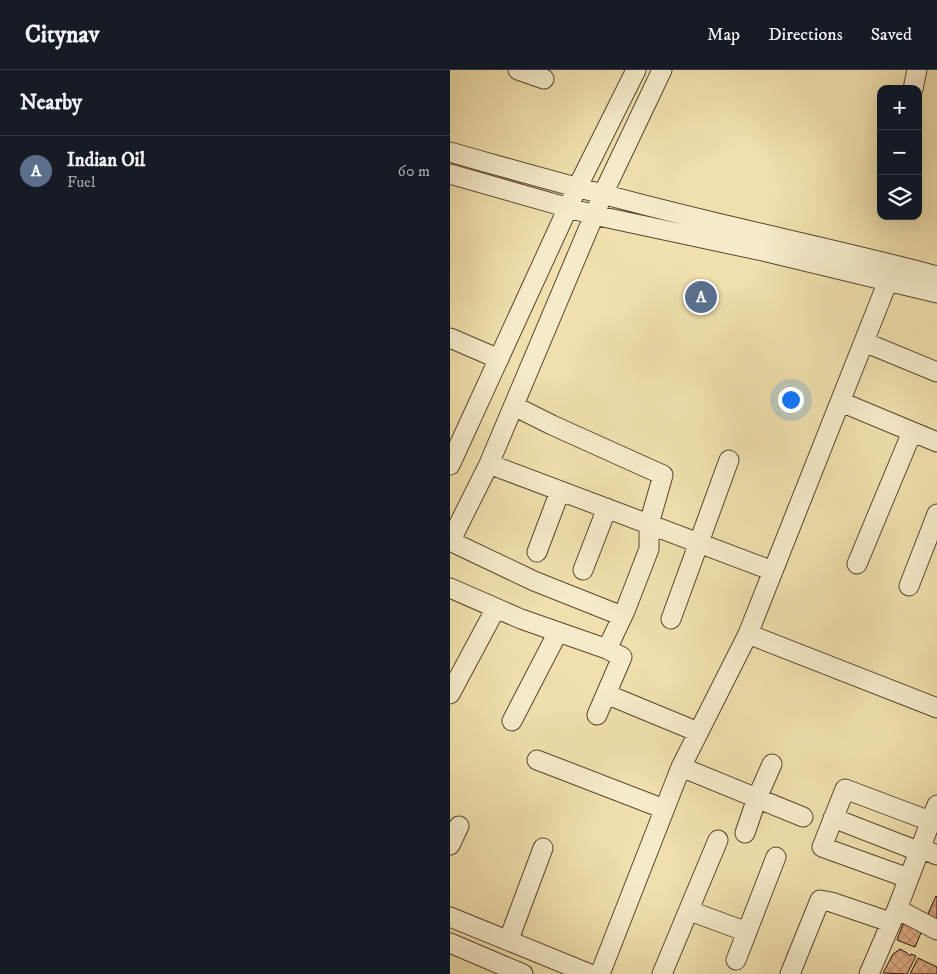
<!DOCTYPE html>
<meta charset="utf-8">
<style>
body{margin:0;font-family:"IM FELL DW Pica",serif;background:#242831;color:#f1f3f6}
.controls{position:absolute;right:15px;top:15px;display:grid;overflow:hidden;border-radius:10px;box-shadow:0 5px 20px #0002}
.controls button{width:45px;height:45px;display:grid;place-items:center;padding:0;border:0;border-bottom:1px solid #363941;background:#171b24;color:#f1f3f6;font:25px sans-serif}
.you{position:absolute;left:340px;top:329px;width:18px;height:18px;margin:-12px;border:4px solid #fff;border-radius:50%;background:#1a73e8;box-shadow:0 0 0 8px #1a73e833}
.badge{display:grid;place-items:center;width:32px;height:32px;border-radius:50%;background:#c59692;color:#fff;font-size:16px;font-weight:700}
.pin{position:absolute;translate:-50% -50%;border:2px solid #fff;box-shadow:0 1px 5px #0006}
.list{margin:0;padding:0;list-style:none}
h2{display:flex;justify-content:space-between;align-items:center;height:65px;margin:0;padding:0 20px;font-size:21px}
h2 small{font-size:16px;font-weight:400;color:#9ea1a6}
.list li{display:grid;grid-template-columns:32px 1fr auto;gap:15px;align-items:center;box-sizing:border-box;height:70px;padding:0 20px;border-top:1px solid #363941}
.list b{display:block;font-size:19px;white-space:nowrap}
.list p{margin:0;font-size:16px;white-space:nowrap;color:#9ea1a6}
.list em{font-size:16px;font-style:normal;color:#9ea1a6}
.icon{flex:none;width:28px;height:28px;fill:none;stroke:currentColor;stroke-width:2;stroke-linecap:round;stroke-linejoin:round}
.map{position:relative;flex:none;width:487px;height:904px;overflow:hidden}
header{display:flex;align-items:center;gap:30px;box-sizing:border-box;height:70px;padding:0 25px;background:#171b24;border-bottom:1px solid #363941}
header strong{font-size:24px}
nav{display:flex;gap:28px;margin-inline-start:auto;font-size:18px}
main{display:flex}
aside{flex:1;background:#171b24}
.map>svg:first-child{display:block}
.building{fill:url(#building-cross-hatch);stroke:#281106}
.lines{fill:none;stroke-linecap:round;stroke-linejoin:round}
.minor-casing{stroke:#5a4530;stroke-width:21}
.minor{stroke:#f5ebca;stroke-width:19}
</style>
<header>
<strong>Citynav</strong>
<nav><a>Map</a><a>Directions</a><a>Saved</a></nav>
</header>
<main>
<aside>
<h2>Nearby<small></small></h2>
<ul class="list">
<li><span class="badge" style="background:#5c6f8a">A</span><div><b>Indian Oil</b><p>Fuel</p></div><em>60 m</em></li>
</ul>
</aside>
<div class="map">
<svg width="487" height="904" viewBox="0 0 487 904">
<defs>
<pattern id="building-cross-hatch" width="8" height="8" patternUnits="userSpaceOnUse" patternTransform="scale(1.25)"><rect width="8" height="8" fill="#deac86"/><path d="M0 0l8 8M0 8l8-8" fill="none" stroke="#be9372"/></pattern>
</defs>
<rect width="100%" height="100%" fill="#f0e0ad"/>
<filter id="stains"><feTurbulence type="fractalNoise" baseFrequency=".004" numOctaves="4"/><feColorMatrix values="0 0 0 0 .2 0 0 0 0 .09 0 0 0 0 .02 0 0 0 .5 -.17"/></filter>
<radialGradient id="worn" r=".72"><stop offset=".6" stop-color="#630" stop-opacity="0"/><stop offset="1" stop-color="#630" stop-opacity=".3"/></radialGradient>
<!-- building -->
<path class="building" d="M486,826L487,827V851L477,846Z
M455,849L473,858L465,877L447,870Z
M450,879L457,883L460,886L461,884L466,886L457,904L433,903L443,884Z
M468,888L487,897V904H460Z"/>
<g class="lines">
<!-- minor casing -->
<g class="minor-casing">
<path id="minor" d="M68,0L94,9
M463,19L467,0
M0,82C87,107 175,131 263,152C338,170 413,186 487,206
M0,104L144,145L317,182L487,223
M0,268L49,289
M414,272L487,302
M391,332L487,372
M39,394L323,501
M0,395L127,118L186,0
M0,471L84,511L172,546
M0,472L39,394L153,124L212,0
M87,482L110,421
M407,494L462,362
M133,500L157,438
M459,516L487,444
M0,518L71,549L157,579L175,541L199,479V454L213,405L102,355L64,336
M221,549L279,390
M298,564L487,638
M0,624L46,538
M156,624L248,662
M147,645L172,587L157,579
M62,651L108,562
M87,690L214,739
M231,697L353,747
M383,748L468,781
M295,763L307,728L322,694
M0,775L9,756
M470,778L487,785
M458,808L372,777L395,719L480,751
M447,839L487,860
M240,841L297,862
M0,847L140,904
M59,869L93,778
M0,873L73,904
M286,890L326,787
M150,904L231,697L298,564L438,211L441,194
M212,904L268,770
M340,904L370,830L381,832L440,852
M419,904L447,839L487,735"/>
</g>
<!-- minor -->
<use href="#minor" class="minor"/>
</g>
<rect width="100%" height="100%" filter="url(#stains)"/>
<rect width="100%" height="100%" fill="url(#worn)"/>
</svg>
<div class="controls">
<button>+</button>
<button>−</button>
<button><svg class="icon" aria-label="layers" viewBox="0 0 24 24"><path d="M12 4l9 5-9 5-9-5zM3 14l9 5 9-5"/></svg></button>
</div>
<div class="you"></div>
<div class="pin badge" style="left:251px;top:227px;background:#5c6f8a">A</div>
</div>
</main>
